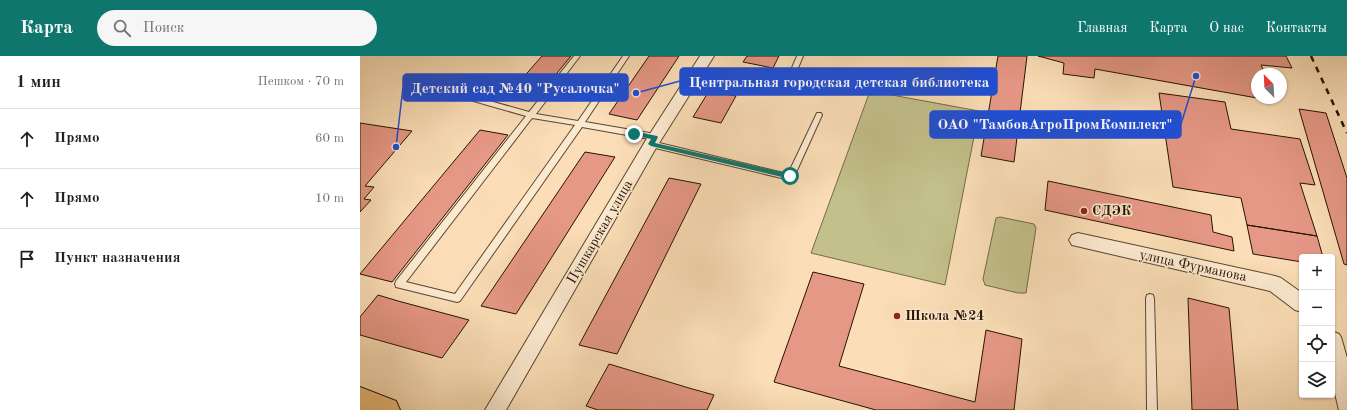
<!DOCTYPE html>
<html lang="ru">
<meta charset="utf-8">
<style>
body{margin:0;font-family:"Old Standard TT",serif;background:#f6f6f6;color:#202124}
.controls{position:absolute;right:12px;bottom:12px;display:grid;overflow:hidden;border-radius:4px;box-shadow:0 1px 3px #0004}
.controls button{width:36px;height:36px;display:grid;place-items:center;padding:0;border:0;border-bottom:1px solid #e0e0e0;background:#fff;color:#202124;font:20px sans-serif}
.compass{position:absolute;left:891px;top:12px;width:36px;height:36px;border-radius:50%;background:#fff;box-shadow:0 1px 3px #0004;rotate:336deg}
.stop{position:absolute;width:12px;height:12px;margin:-9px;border:3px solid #0f766e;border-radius:50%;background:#fff}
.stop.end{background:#0f766e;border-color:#fff;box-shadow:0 1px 4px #0008}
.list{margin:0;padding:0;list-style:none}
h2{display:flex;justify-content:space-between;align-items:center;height:52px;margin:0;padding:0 16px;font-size:17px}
h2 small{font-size:13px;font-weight:400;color:#757577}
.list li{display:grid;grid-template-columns:26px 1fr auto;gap:12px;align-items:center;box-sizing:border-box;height:60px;padding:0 16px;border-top:1px solid #e0e0e0}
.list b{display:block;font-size:15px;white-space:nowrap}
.list em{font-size:13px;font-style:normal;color:#757577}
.icon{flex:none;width:22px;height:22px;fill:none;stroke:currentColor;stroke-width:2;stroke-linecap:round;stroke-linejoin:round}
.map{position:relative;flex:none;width:987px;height:354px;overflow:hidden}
header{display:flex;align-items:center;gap:24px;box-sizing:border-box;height:56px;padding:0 20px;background:#0f766e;color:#fff}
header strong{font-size:19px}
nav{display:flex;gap:22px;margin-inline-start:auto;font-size:14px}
.search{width:280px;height:36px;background:#f6f6f6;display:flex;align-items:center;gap:10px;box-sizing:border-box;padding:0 14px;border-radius:22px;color:#757577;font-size:15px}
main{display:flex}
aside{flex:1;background:#fff}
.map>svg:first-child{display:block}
.green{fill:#c3c08b;stroke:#746a46}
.building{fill:#e69886;stroke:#261300}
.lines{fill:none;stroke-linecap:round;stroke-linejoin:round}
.lane-casing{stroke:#5b462e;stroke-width:2}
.street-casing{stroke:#5b462e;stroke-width:2}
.primary-casing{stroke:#261300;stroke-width:2}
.lane{fill:#fcead0;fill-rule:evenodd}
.street{fill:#fcead0;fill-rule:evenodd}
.primary{fill:#eebf7c;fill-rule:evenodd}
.rail{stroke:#261300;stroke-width:2.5;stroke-dasharray:6 6;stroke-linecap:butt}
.route{fill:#0f766e}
.poi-dot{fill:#8f2418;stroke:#fcead0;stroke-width:1.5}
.labels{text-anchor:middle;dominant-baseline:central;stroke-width:3;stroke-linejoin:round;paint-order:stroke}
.poi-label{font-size:14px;font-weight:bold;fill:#261300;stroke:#fcead0;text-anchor:start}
.street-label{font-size:14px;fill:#261300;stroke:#fcead0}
.leader{fill:none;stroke:#1d4ed8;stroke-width:1.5}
.callout-dot{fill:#1d4ed8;stroke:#fcead0;stroke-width:1.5}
.callout{fill:#1d4ed8;stroke:#1d4ed8;stroke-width:1.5}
.callout-label{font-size:15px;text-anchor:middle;font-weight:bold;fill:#fff}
</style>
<header>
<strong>Карта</strong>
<div class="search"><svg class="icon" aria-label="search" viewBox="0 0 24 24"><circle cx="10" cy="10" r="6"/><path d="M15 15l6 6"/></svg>Поиск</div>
<nav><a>Главная</a><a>Карта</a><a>О нас</a><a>Контакты</a></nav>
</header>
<main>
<aside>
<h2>1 мин<small>Пешком · 70 m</small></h2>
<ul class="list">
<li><svg class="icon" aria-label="ahead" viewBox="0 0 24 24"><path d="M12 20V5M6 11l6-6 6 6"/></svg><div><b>Прямо</b></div><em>60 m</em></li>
<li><svg class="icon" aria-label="ahead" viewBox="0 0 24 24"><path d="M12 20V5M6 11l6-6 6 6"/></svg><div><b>Прямо</b></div><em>10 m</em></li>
<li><svg class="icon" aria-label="arrive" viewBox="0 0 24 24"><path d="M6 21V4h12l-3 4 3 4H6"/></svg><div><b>Пункт назначения</b></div></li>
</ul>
</aside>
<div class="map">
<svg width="987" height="354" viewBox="0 0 987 354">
<rect width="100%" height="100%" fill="#fbdeb7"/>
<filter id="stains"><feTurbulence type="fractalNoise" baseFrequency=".005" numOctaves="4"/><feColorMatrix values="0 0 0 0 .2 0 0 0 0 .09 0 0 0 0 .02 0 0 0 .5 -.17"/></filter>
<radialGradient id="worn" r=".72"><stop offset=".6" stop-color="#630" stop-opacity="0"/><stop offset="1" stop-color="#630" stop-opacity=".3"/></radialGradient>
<!-- green -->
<path class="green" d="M510,35L619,55L585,229L451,197Z
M640,161L674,168L676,172L666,237H658L625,229L623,223L636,162Z"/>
<!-- building -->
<path class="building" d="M182,0H211L174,45L147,40Z
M289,0H319L277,64L249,58Z
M387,0H419L413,12L383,6Z
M638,0H667L654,106L621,100Z
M678,0H926L932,12L901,9L905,18H897V42L735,13L734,22L703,18L704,7Z
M349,35L376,40L361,67L333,61Z
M799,37L865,46L871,73L940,83L955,129L940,127L957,180L887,169L881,142L813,131Z
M939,53L966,57L987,122V209L984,208Z
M0,67L52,75L5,130L14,131L4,143L11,144L0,156Z
M120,74L148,79L32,226L0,218Z
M225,96L255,101L156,258L121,250Z
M309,122L341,128L257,298L219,289Z
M688,125L851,159L853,176L872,181L874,195L685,154Z
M887,169L957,180L963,201H942V206L893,198Z
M453,216L504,228L479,310L615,346L626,274L662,283L654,354H516L414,326Z
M18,239L38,245L109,264L82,302L0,279V261Z
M828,242L869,252L878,354H832Z
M249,308L329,332L354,339L347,354H238L226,350Z"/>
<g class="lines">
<!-- lane casing -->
<g class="lane-casing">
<path id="lane" d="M214,0H220L176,58L218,65L263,0H269L225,66L295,78L299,81L298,83L295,84L222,71L100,245L97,246L36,231L35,228L36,225L166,60L103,42V38H105L169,56ZM172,62L215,69L95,238L46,226Z
M437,0H443L431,29L428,31L335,20L332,18L335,16L426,26Z
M457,57H461L462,59L434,121L430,124L291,91L287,88L291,85L428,118Z
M790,238L793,239L794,242L797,354H787L786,242L787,239Z"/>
</g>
<!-- street casing -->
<g class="street-casing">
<path id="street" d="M340,0H354L296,92L146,354H125L286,84Z
M718,177L915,220L921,222L942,237V256L935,254L910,235L712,189L709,184L712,179Z
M972,275L979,278L981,281L987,302V354H979L972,325Z"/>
</g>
<!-- primary casing -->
<g class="primary-casing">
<path id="primary" d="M0,331L36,345L40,354H0Z"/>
</g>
<!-- lane -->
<use href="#lane" class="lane"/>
<!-- street -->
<use href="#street" class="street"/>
<!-- primary -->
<use href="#primary" class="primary"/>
<!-- rail -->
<path class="rail" d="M951,0L987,77"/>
</g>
<!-- route -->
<path class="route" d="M274,75L297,80L298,81L295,87L430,118L433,120L430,123L291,90L288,88L291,83L272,79L271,78Z"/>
<!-- markers -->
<g class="poi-dot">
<circle cx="724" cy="155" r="4"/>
<circle cx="537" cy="260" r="4"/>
</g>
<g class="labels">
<!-- poi labels -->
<g class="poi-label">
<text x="732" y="155">СДЭК</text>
<text x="545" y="260">Школа №24</text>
</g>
<!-- street labels -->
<g class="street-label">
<text transform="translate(240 176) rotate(-60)">Пушкарская улица</text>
<text transform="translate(833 210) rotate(12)">улица Фурманова</text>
</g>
</g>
<!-- callouts -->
<path class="leader" d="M276 37L320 25M36 91L43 31M836 20L821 68"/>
<g class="callout-dot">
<circle cx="276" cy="37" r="4"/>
<circle cx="36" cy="91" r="4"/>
<circle cx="836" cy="20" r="4"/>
</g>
<g class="callout">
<rect x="320" y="12" width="317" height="27" rx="4"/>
<rect x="43" y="18" width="225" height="27" rx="4"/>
<rect x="570" y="55" width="251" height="27" rx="4"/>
</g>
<g class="callout-label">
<text x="479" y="31">Центральная городская детская библиотека</text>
<text x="155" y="37">Детский сад №40 "Русалочка"</text>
<text x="695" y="73">ОАО "ТамбовАгроПромКомплект"</text>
</g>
<rect width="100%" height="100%" filter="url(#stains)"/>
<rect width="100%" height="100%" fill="url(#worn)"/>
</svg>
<div class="controls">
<button>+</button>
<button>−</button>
<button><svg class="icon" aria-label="locate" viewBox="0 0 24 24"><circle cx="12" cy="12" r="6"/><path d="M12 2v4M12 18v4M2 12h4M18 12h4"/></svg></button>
<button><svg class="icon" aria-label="layers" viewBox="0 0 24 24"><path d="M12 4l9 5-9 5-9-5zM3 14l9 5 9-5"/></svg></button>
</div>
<svg class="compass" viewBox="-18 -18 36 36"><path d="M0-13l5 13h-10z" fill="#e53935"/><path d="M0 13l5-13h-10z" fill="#757577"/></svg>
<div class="stop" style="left:430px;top:120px"></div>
<div class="stop end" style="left:274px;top:78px"></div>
</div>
</main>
